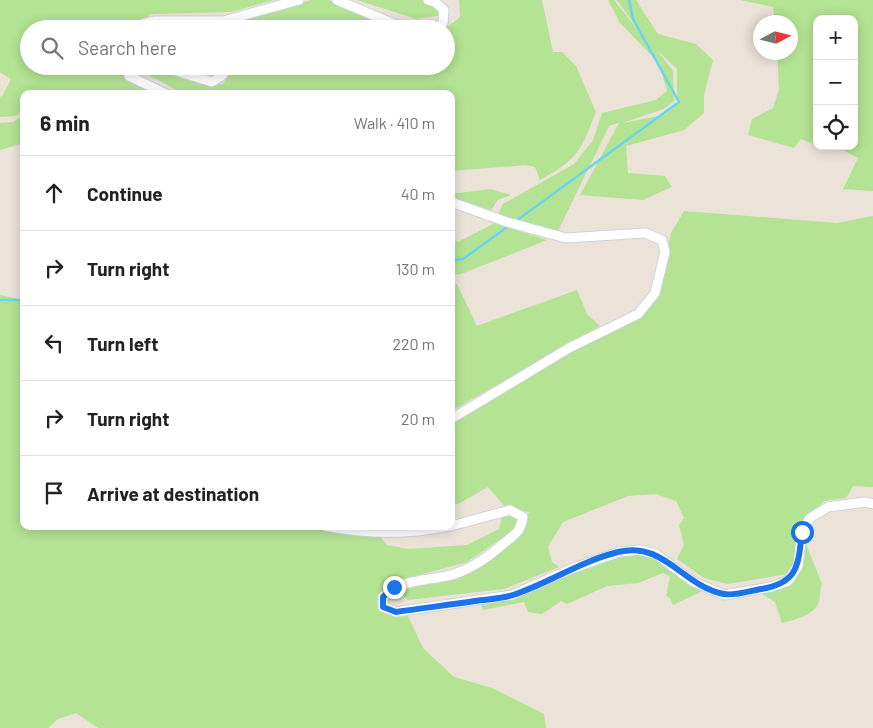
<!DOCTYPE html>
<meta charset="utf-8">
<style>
body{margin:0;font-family:Barlow,sans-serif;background:#f2f2f2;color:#222}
.controls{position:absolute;right:15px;top:15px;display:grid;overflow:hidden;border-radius:10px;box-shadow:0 2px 12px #0003}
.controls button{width:45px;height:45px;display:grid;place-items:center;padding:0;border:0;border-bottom:1px solid #e0e0e0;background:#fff;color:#222;font:25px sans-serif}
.compass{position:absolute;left:753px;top:15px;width:45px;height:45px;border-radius:50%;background:#fff;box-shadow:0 2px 12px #0003;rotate:83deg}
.stop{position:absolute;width:15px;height:15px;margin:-11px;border:4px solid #1a73e8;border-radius:50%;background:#fff}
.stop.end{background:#1a73e8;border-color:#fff;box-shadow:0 1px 5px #0008}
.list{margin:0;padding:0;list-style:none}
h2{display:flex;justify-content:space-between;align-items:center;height:65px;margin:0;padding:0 20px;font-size:21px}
h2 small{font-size:16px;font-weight:400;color:#767676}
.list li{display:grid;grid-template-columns:32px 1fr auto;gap:15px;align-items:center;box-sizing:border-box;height:75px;padding:0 20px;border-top:1px solid #e0e0e0}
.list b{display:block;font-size:19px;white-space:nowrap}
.list em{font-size:16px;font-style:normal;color:#767676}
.icon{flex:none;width:28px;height:28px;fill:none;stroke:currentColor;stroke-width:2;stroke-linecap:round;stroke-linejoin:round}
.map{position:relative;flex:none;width:873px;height:728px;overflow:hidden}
.search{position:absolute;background:#fff;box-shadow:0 2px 12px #0003;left:20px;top:20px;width:435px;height:55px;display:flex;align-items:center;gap:12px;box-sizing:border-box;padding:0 18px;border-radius:28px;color:#767676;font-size:19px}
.panel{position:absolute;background:#fff;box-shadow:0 2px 12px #0003;left:20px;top:90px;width:435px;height:440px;border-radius:10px}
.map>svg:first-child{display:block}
.green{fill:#b4e393;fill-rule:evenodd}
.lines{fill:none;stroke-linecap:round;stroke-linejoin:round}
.stream{stroke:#68d6f0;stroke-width:2.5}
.secondary-casing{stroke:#ced3e1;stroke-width:11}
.secondary{stroke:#fff;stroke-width:9}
.route{stroke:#1a73e8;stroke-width:6}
</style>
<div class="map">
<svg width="873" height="728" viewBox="0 0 873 728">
<rect width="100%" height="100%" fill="#ebe2d8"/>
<!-- green -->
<path class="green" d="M0,0H274L231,12L150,14L144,22L145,29H29V66H126L127,73L161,94H24V110L15,116L0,117V97L3,95L11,79L0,72Z
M311,0H328L420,29H162L160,23L241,21Z
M357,0H435L443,15L416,19Z
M459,0H542L553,52H562L576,66L596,112C580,152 579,158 540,180L535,167L525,165L451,171V94H184L143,72L149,66C175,66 197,87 223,84L229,75L228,66H446L445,29L460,17Z
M608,0H614L639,31L617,0H636L658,34L696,44L713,60L704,95V113L684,130L626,146L628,173L665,176L672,187L643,200L580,195L619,123L609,126L558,231L496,218L503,204L574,164L593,140L602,113L656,100L667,91L659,63L620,23ZM657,50L677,69V104L664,115L622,123L664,109L674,101L673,71Z
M740,0H873V191L843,189L858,158L835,146H854V19H817V141L814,144L801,139L794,148L748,135L752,119L773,108L779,90L777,53L790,52V22H775L773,7Z
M184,66H218L207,74Z
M24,115V143L0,150V123L13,122Z
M490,189L511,195L498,200L487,216L451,200V194Z
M684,211L837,223L873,216V487L853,486L846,498L824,501L807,518L797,560L787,574L728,584L704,578L677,559L684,545L679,525L684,518L676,501L656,494L628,496L563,522L548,547L552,562L559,567L504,589L408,600L402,595L405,585L473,566L519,534L529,512L507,509L488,487L458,504H451V419L645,309L657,296L671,233Z
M495,223L547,240L461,274L451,275V239L458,242Z
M451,284H457L477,326L577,290L587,314L600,326L451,411Z
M0,295L24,300V526H316L377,533L387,545L408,549L467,545L499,529L502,516L517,517L514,530L467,562L389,583L390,603L407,614L423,648L454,677L492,688L544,714L546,728H98L76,713L58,719L48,728H0Z
M805,542L822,584C819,591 821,599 818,604C811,617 794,619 782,623L775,602L754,589L792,578L805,559Z
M648,548L711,587L673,605L670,598L666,596L670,577L663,573L638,583L607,586L567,604L561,601L542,614L528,612L524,602L483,610L480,599Z"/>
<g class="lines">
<!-- stream -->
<path class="stream" d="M516,221L679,102L633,19L629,0
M451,261L463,259L510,225
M0,300H24"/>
<!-- secondary casing -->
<g class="secondary-casing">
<path id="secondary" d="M337,0L406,29
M428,0L435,2L444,10L443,23L435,29
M141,29L142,24L155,21H223L299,0
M127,66L129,76L166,94
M160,66L212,82L223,75L224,66
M451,202L507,222L566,238L645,233L662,240L665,252L655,293L638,314L569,348L451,419
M325,526C367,534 407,535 449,526
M451,526L510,510L523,517C520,533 515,534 503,544C487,558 469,571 447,576C422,581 404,579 383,597V607L396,612L512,595L571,569L619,552L639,550L656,554L692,581L724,595L771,587L788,581L798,566L802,532L810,518L828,507L865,502L873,504"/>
</g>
<!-- secondary -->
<use href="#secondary" class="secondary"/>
</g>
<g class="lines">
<!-- route -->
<path class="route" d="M394,587L383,597V607L396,612C423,608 449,605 475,601C487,599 501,599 513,595C549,583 581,561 618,552C665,541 682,586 724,594C734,596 750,591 761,589C799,583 798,565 802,532"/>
</g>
</svg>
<div class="controls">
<button>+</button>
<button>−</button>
<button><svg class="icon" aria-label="locate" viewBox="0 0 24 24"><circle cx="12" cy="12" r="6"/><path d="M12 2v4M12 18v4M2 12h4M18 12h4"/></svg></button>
</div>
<svg class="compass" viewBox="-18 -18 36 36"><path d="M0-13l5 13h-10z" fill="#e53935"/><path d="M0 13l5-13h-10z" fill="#767676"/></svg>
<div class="stop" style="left:802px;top:532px"></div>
<div class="stop end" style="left:394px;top:587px"></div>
<div class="search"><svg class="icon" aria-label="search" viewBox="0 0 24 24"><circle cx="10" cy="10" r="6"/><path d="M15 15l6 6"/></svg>Search here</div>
<section class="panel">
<h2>6 min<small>Walk · 410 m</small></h2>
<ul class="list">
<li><svg class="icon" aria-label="ahead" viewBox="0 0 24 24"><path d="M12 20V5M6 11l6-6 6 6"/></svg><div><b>Continue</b></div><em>40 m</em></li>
<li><svg class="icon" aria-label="right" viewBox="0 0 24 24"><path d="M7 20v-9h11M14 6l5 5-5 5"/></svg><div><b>Turn right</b></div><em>130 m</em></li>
<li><svg class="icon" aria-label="left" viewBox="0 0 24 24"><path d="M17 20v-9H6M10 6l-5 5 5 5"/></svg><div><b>Turn left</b></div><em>220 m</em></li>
<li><svg class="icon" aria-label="right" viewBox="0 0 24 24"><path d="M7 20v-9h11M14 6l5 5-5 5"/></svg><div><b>Turn right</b></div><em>20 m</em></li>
<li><svg class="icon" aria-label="arrive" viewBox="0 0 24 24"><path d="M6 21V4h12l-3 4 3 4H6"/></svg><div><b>Arrive at destination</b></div></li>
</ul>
</section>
</div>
